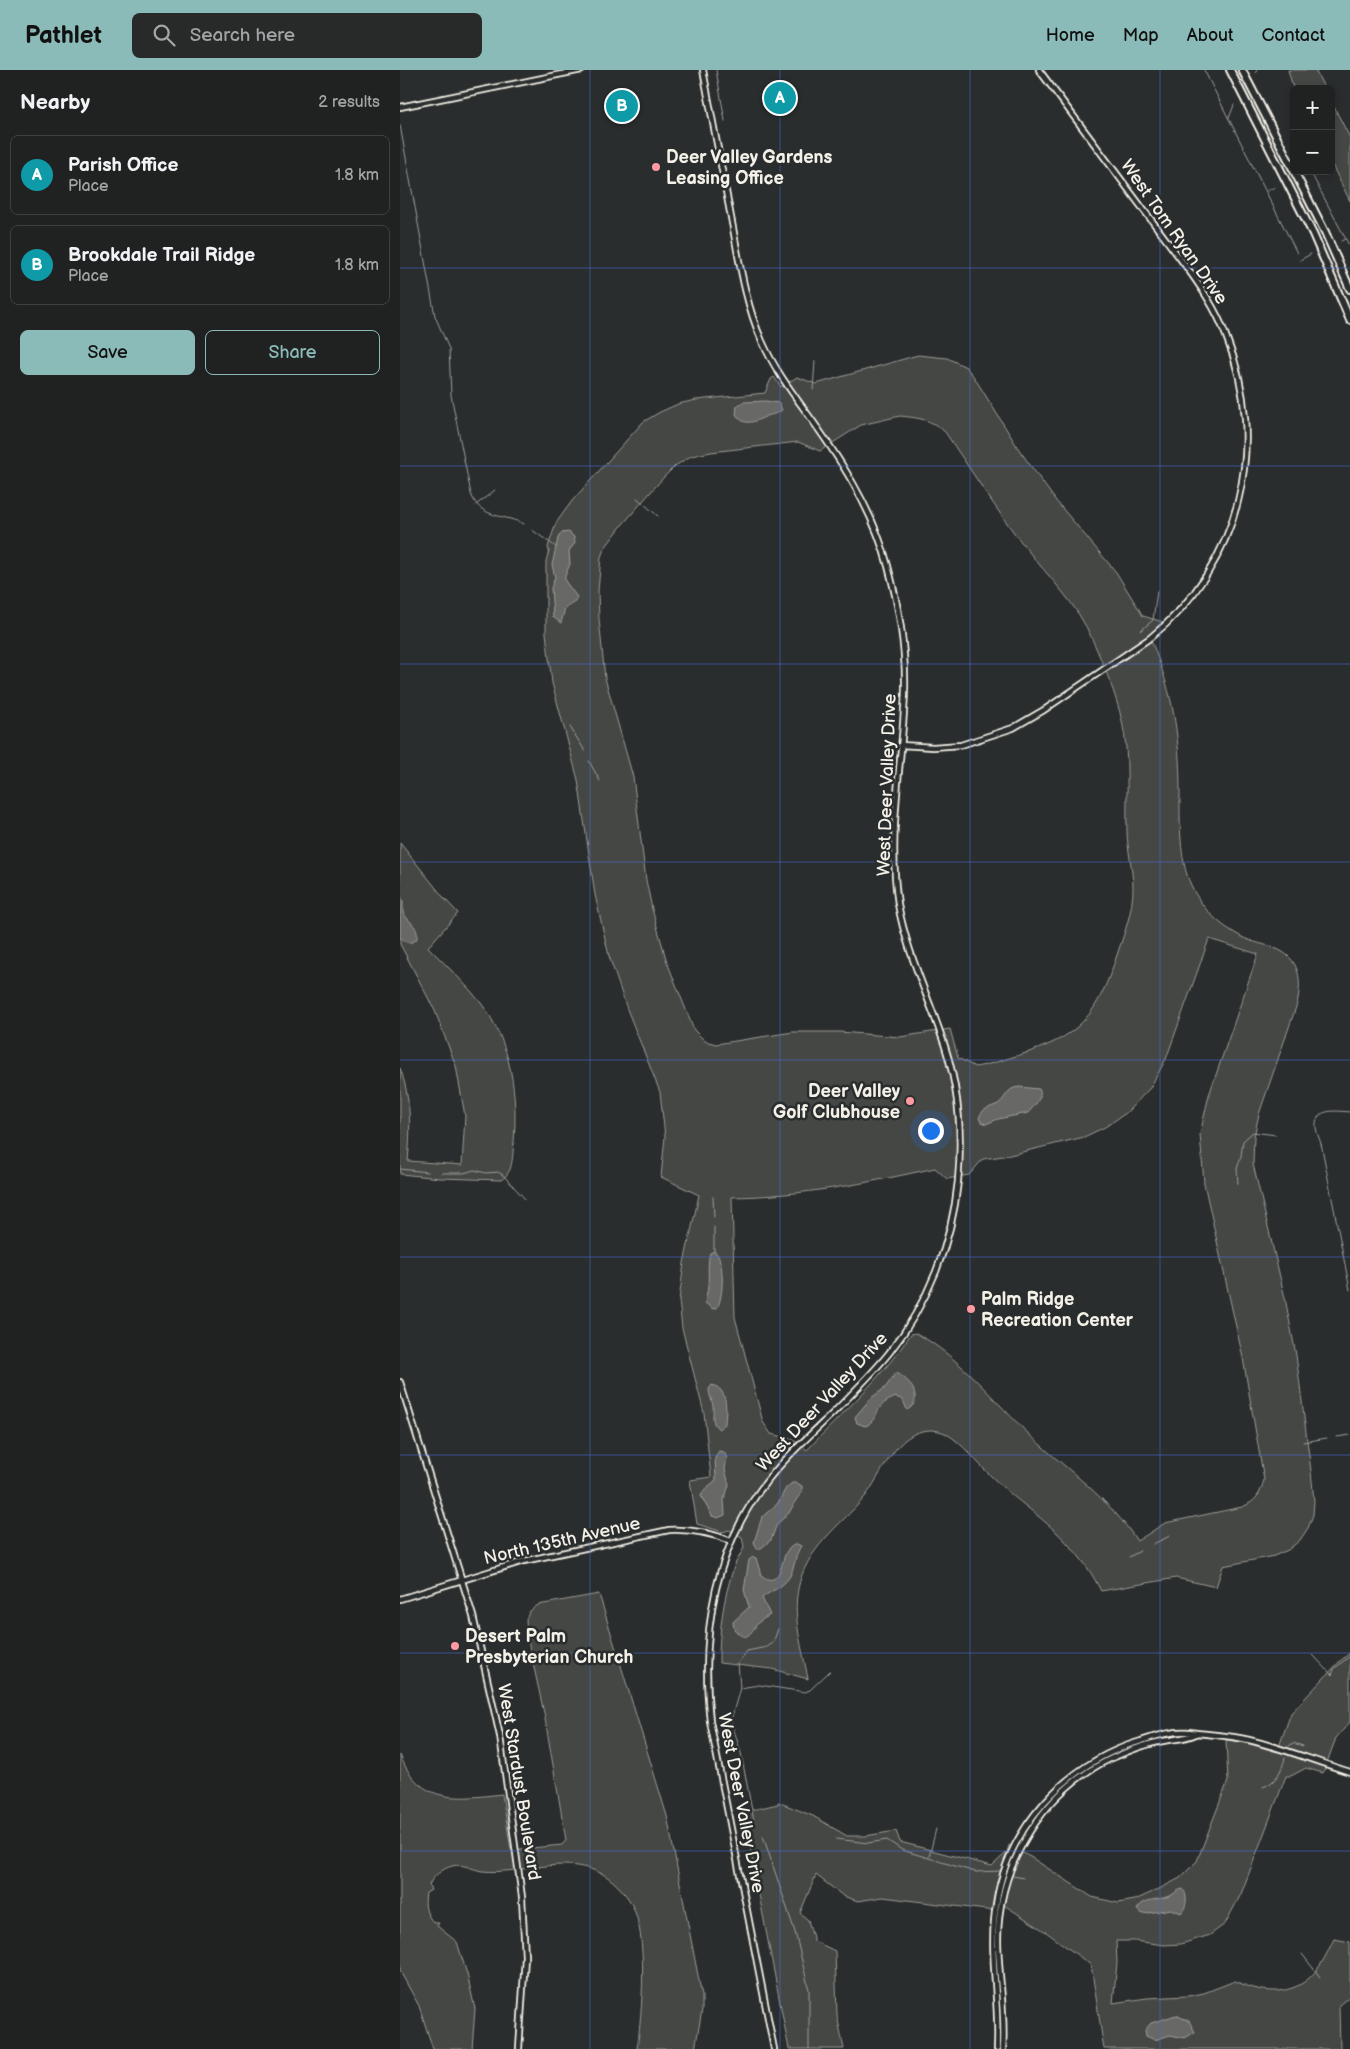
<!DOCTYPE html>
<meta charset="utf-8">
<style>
body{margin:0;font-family:"Balsamiq Sans",sans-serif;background:#282a2a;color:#f1f3f6}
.controls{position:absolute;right:15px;top:15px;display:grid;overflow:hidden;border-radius:8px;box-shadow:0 2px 8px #0003}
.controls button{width:45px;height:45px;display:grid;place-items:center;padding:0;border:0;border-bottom:1px solid #3d3f40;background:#202222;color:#f1f3f6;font:25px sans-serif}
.you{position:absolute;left:530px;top:1060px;width:18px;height:18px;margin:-12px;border:4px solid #fff;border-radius:50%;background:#1a73e8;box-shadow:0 0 0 8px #1a73e833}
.badge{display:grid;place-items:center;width:32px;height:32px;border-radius:50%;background:#8bbbb9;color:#fff;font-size:16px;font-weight:700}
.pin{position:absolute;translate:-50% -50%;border:2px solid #fff;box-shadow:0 1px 5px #0006}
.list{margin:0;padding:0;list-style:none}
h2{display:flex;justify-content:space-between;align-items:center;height:65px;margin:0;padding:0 20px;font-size:21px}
h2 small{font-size:16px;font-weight:400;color:#a2a4a5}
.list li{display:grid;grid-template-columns:32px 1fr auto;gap:15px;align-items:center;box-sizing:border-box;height:80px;margin:0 10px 10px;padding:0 10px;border:1px solid #3d3f40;border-radius:8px}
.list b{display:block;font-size:19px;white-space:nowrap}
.list p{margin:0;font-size:16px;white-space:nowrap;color:#a2a4a5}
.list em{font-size:16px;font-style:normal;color:#a2a4a5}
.actions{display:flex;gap:10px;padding:15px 20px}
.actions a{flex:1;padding:11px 0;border:1px solid #8bbbb9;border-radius:8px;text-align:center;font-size:18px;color:#8bbbb9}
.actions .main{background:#8bbbb9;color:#111}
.icon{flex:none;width:28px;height:28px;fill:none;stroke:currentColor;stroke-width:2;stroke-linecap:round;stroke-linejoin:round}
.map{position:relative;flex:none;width:950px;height:1979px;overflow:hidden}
header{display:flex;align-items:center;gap:30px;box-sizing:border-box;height:70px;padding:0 25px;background:#8bbbb9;color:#111}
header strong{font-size:24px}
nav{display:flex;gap:28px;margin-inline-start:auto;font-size:18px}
.search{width:350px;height:45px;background:#282a2a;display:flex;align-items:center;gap:12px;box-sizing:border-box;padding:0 18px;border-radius:8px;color:#a2a4a5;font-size:19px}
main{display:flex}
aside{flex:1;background:#202222}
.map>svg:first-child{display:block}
.green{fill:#444645;stroke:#9c9c96;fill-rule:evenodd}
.water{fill:#676866;stroke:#9f9f9a}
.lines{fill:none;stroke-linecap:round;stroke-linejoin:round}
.stream{stroke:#9f9f9a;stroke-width:1}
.minor-casing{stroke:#f4f1e8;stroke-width:8}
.highway-casing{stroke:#f4f1e8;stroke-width:10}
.minor{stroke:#2a2d2e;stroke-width:4.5}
.highway{stroke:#2a2d2e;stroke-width:6}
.grid{fill:none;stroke:#486fdb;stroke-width:1;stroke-opacity:0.55}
.poi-dot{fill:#ff9aa2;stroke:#2a2d2e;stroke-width:2}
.labels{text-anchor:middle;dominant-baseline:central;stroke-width:5;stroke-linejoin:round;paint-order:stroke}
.poi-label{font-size:18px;font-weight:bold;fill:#f4f1e8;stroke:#2a2d2e;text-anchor:start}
.street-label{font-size:18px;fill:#f4f1e8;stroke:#2a2d2e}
</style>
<header>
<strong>Pathlet</strong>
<div class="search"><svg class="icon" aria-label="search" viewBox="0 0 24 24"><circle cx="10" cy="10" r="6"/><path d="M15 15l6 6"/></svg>Search here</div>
<nav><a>Home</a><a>Map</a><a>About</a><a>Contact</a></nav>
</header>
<main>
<aside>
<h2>Nearby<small>2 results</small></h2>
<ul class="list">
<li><span class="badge" style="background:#0f9aa8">A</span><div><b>Parish Office</b><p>Place</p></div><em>1.8 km</em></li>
<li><span class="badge" style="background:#0f9aa8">B</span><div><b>Brookdale Trail Ridge</b><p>Place</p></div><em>1.8 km</em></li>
</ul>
<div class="actions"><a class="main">Save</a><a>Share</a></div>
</aside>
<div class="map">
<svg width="950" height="1979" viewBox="0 0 950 1979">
<rect width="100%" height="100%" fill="#2a2d2e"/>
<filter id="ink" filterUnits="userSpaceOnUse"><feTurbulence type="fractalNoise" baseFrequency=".02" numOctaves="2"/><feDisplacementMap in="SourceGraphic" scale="10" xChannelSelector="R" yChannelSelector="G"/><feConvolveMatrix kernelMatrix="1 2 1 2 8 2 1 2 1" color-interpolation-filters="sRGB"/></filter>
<g filter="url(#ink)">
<!-- green -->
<path class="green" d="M888,0H915L925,19H894V21Z
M931,31L950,68V131L931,93Z
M518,285L547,288L566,297L574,307L620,381L656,431L716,502L743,546L763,552L748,566C754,575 757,586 761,597C776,639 780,680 780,724C780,751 779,790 791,815C801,838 818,854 840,866C852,873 867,874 879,880C902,891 902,916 896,937L859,1044L854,1067L853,1094L885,1228L896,1285L911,1401L914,1431L913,1445L908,1458L900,1470L888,1480L874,1486L823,1496L816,1517L776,1508L701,1521C692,1503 682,1489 669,1475C646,1449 616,1431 592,1407C577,1393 563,1373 545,1363C540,1361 535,1360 530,1360C495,1361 482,1406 464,1428C439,1457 406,1478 398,1519C392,1548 403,1580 408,1609L372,1599L319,1593C319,1560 323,1529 334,1497C336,1490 342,1484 344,1477L342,1467L329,1460L323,1462L297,1454L290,1410L311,1407L304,1343L282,1258L279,1230L284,1193L299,1125L261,1107L265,1066L260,1022L227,939L209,886L195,825L178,710L152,613L146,563V491L149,481L148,477L156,453L172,431L243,352L260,342L278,334L296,330L365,323L371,309L374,307L381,317L397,307L416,314ZM500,346C519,348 531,349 545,362C571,400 596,440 625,477C649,508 677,533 693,571C704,596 716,624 722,651C730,687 726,723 727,760C727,779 733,798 733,818C733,840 725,861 718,882C697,945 682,967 616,986C603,990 589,995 575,997L558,988L550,959L500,967L440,962H393L316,974L305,971L294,960L267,892L252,839L246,810L233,707L205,608L199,549L198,521L201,487L204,479L223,454L263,408L275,396L291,386L311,382L398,372L420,381L461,355ZM809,869L858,884L809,1025L800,1064L804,1113L843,1288L864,1410C860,1424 857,1431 842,1437L765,1453L737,1471C709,1428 668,1401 632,1367C593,1331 563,1289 516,1263L511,1264C482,1308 443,1342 407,1380L392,1369L371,1364L363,1352L335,1247L332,1127C402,1126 468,1113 535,1098L547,1109L569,1105L583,1089L610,1085L684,1067L705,1057L726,1043L750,1018L766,989Z
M0,773L44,828L58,843L28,877C46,895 65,913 81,933C111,972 118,1024 114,1072C112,1086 114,1102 101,1110L40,1108L0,1104V998C11,1028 11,1059 8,1091L62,1095L65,1046L56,996L35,941L0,874Z
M199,1524L267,1746L302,1926V1940L295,1979H237C242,1943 249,1864 231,1833C225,1822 210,1806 198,1802C161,1785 120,1805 82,1801C71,1799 63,1793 52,1796C42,1799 33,1806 29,1815L31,1820L26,1823C24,1834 25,1844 34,1853H39L37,1856L57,1872L67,1904L75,1939L72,1979H33L19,1936L0,1901V1685C20,1735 58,1729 102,1724L111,1780L162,1775L166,1770L144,1643L127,1566L126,1549L130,1541L138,1535Z
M950,1583V1652L936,1668L923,1703L906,1698L891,1706H886L841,1824L825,1854L810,1865L781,1874L764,1875L734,1871H716L717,1893L713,1933L747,1928L788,1926L804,1923L835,1911C867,1926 900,1927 921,1894C926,1886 930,1877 934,1869L950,1872V1926L939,1935L940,1979H704L691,1895L646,1862L604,1835L602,1842L483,1827L458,1831L443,1826L416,1805L400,1843L408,1850L414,1871L435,1881L437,1945L444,1979H389L343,1742L378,1734V1732L413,1746L447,1766H465L496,1761L500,1772L592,1796L607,1782L609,1775L632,1788L692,1827L718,1833L735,1830L757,1820L780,1808L797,1791L828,1711L826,1670L846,1673L877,1682L891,1643L940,1591Z"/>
<!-- water -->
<path class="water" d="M366,331L379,333L382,340C377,344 373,344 367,346C356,351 344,358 336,344L337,336L343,332Z
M169,462L174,467L175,473L169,481L170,494L165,506V511L177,527L175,532L165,538L161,553L153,547L151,518L155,507L152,495L158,468L161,463Z
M0,825L3,831V843C9,852 21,858 16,870C9,874 5,873 0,867Z
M619,1017L639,1019C644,1027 634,1036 628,1043L598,1049L586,1054L581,1052L579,1048C582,1038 590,1038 598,1034C607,1028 606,1018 619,1017Z
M314,1181C325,1188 324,1227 317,1238L313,1239L305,1233C305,1227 308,1222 308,1216C309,1206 307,1192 310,1183Z
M496,1303C510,1308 525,1331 507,1340L503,1330L496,1327C473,1336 482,1343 468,1355L465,1356L457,1353L455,1347L471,1328L485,1318Z
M312,1315C329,1319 326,1341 325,1354L319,1359C310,1353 314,1345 313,1336C312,1330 309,1325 309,1319Z
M319,1381L324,1382L327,1388L325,1399L329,1415L324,1430L325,1445L318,1448L312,1446L301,1426L304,1420L316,1410L315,1388Z
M392,1413H397L402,1416V1422L396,1430L389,1443L377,1454L371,1470L360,1479H357L354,1472L362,1447L378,1433L386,1418Z
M397,1474L401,1476C395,1485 395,1496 390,1506C382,1519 371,1520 362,1528L370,1545C366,1548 362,1549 359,1552C351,1560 348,1576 334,1559L333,1552L349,1537L344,1520L349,1490L353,1487L356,1488L361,1505C381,1521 381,1489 387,1481C390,1477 393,1475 397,1474Z
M783,1819C788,1826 787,1837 781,1843L771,1839L743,1844L737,1840C743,1827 759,1831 769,1826C775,1824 776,1820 783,1819Z
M776,1945L789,1951L795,1962L785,1968L770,1965L755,1970L746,1966L745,1960L751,1953Z"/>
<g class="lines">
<!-- stream -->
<path class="stream" d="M316,0L325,51
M804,0L897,183
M855,3L857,0
M829,48L834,35
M0,55L35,246L49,279L51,325L71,424C80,449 105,444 124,454
M910,101L950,177
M867,121L875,117
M941,171L945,169
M900,190L911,184
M413,320L415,291
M237,428L258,446
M76,435L95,420
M132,460L156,477
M740,561L753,550L757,521
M170,657L185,681
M189,691L200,711
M950,1042C937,1041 914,1037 916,1058C917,1065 921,1071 922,1078L950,1220
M0,1099L28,1102
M42,1103H64L74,1100L86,1103L98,1102L103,1105L125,1129
M838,1114L837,1099L841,1086L843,1071L853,1062L876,1065
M313,1127L314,1147
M314,1181V1157
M937,1367L950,1365
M903,1372L927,1368
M753,1474L770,1466
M729,1487L740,1481
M913,1585L932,1605L934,1599L950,1586
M340,1618L359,1615L405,1622L410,1620L430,1601
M889,1676L893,1673L903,1676
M863,1717C876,1713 882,1700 885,1688
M354,1751L341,1683L331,1650L340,1618L338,1593L347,1581L367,1577L373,1573L378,1559
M363,1766L395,1862L409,1920V1979
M436,1769L468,1773L487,1770L502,1780L575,1802L600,1801
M529,1787L536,1759
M613,1806L623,1808
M902,1884L920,1907"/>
<!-- minor casing -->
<g class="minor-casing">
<path id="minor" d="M303,0C313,53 323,106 333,158C340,196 346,235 362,271C373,296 388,317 404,339C439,387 473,439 488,496C499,537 506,578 505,620C503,691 487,763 498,834C506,879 525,919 540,962C558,1010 563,1060 558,1111C552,1173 528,1234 489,1283C472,1304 453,1323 434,1342C408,1367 381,1391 360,1420C312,1488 301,1570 310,1651L374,1979
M0,37L182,0
M501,675L533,677L561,675L613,658L644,640L750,568C841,495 869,374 826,266C816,238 799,214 782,191L639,0
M0,1312L73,1546L100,1666L122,1827L125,1887L119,1979
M0,1529L124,1491L269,1460C291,1459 311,1463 331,1471
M597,1979C600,1931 588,1883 596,1835C607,1758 666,1693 741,1671C755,1666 774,1660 789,1662C809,1665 829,1665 849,1670C883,1678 917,1692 950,1702
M603,1979C606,1942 598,1905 598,1869C598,1793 644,1720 712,1688C728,1681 745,1674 763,1671C774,1669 785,1669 796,1664"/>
</g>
<!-- highway casing -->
<g class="highway-casing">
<path id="highway" d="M830,0L913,164L950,250
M842,0L894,101
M894,101L925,162L950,219"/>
</g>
<!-- minor -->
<use href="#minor" class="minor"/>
<!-- highway -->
<use href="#highway" class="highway"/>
</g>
</g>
<!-- grid -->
<path class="grid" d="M190,0V1979M380,0V1979M570,0V1979M760,0V1979M0,198H950M0,396H950M0,594H950M0,792H950M0,990H950M0,1187H950M0,1385H950M0,1583H950M0,1781H950"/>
<!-- markers -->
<g class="poi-dot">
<circle cx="256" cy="97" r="5"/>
<circle cx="510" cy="1031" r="5"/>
<circle cx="571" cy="1239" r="5"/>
<circle cx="55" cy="1576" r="5"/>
</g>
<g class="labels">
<!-- poi labels -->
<g class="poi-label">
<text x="266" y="87">Deer Valley Gardens<tspan x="266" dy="21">Leasing Office</tspan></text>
<text x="500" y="1021" text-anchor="end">Deer Valley<tspan x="500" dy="21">Golf Clubhouse</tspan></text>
<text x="581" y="1229">Palm Ridge<tspan x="581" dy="21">Recreation Center</tspan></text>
<text x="65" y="1566">Desert Palm<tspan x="65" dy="21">Presbyterian Church</tspan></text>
</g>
<!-- street labels -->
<g class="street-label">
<text transform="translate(774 162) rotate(55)">West Tom Ryan Drive</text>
<text transform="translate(487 715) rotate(-88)">West Deer Valley Drive</text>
<text transform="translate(422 1332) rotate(-47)">West Deer Valley Drive</text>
<text transform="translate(162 1471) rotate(-13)">North 135th Avenue</text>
<text transform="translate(119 1712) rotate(81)">West Stardust Boulevard</text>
<text transform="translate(341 1733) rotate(79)">West Deer Valley Drive</text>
</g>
</g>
</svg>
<div class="controls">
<button>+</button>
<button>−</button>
</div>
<div class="you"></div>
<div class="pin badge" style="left:380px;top:28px;background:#0f9aa8">A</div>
<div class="pin badge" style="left:222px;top:36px;background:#0f9aa8">B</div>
</div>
</main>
